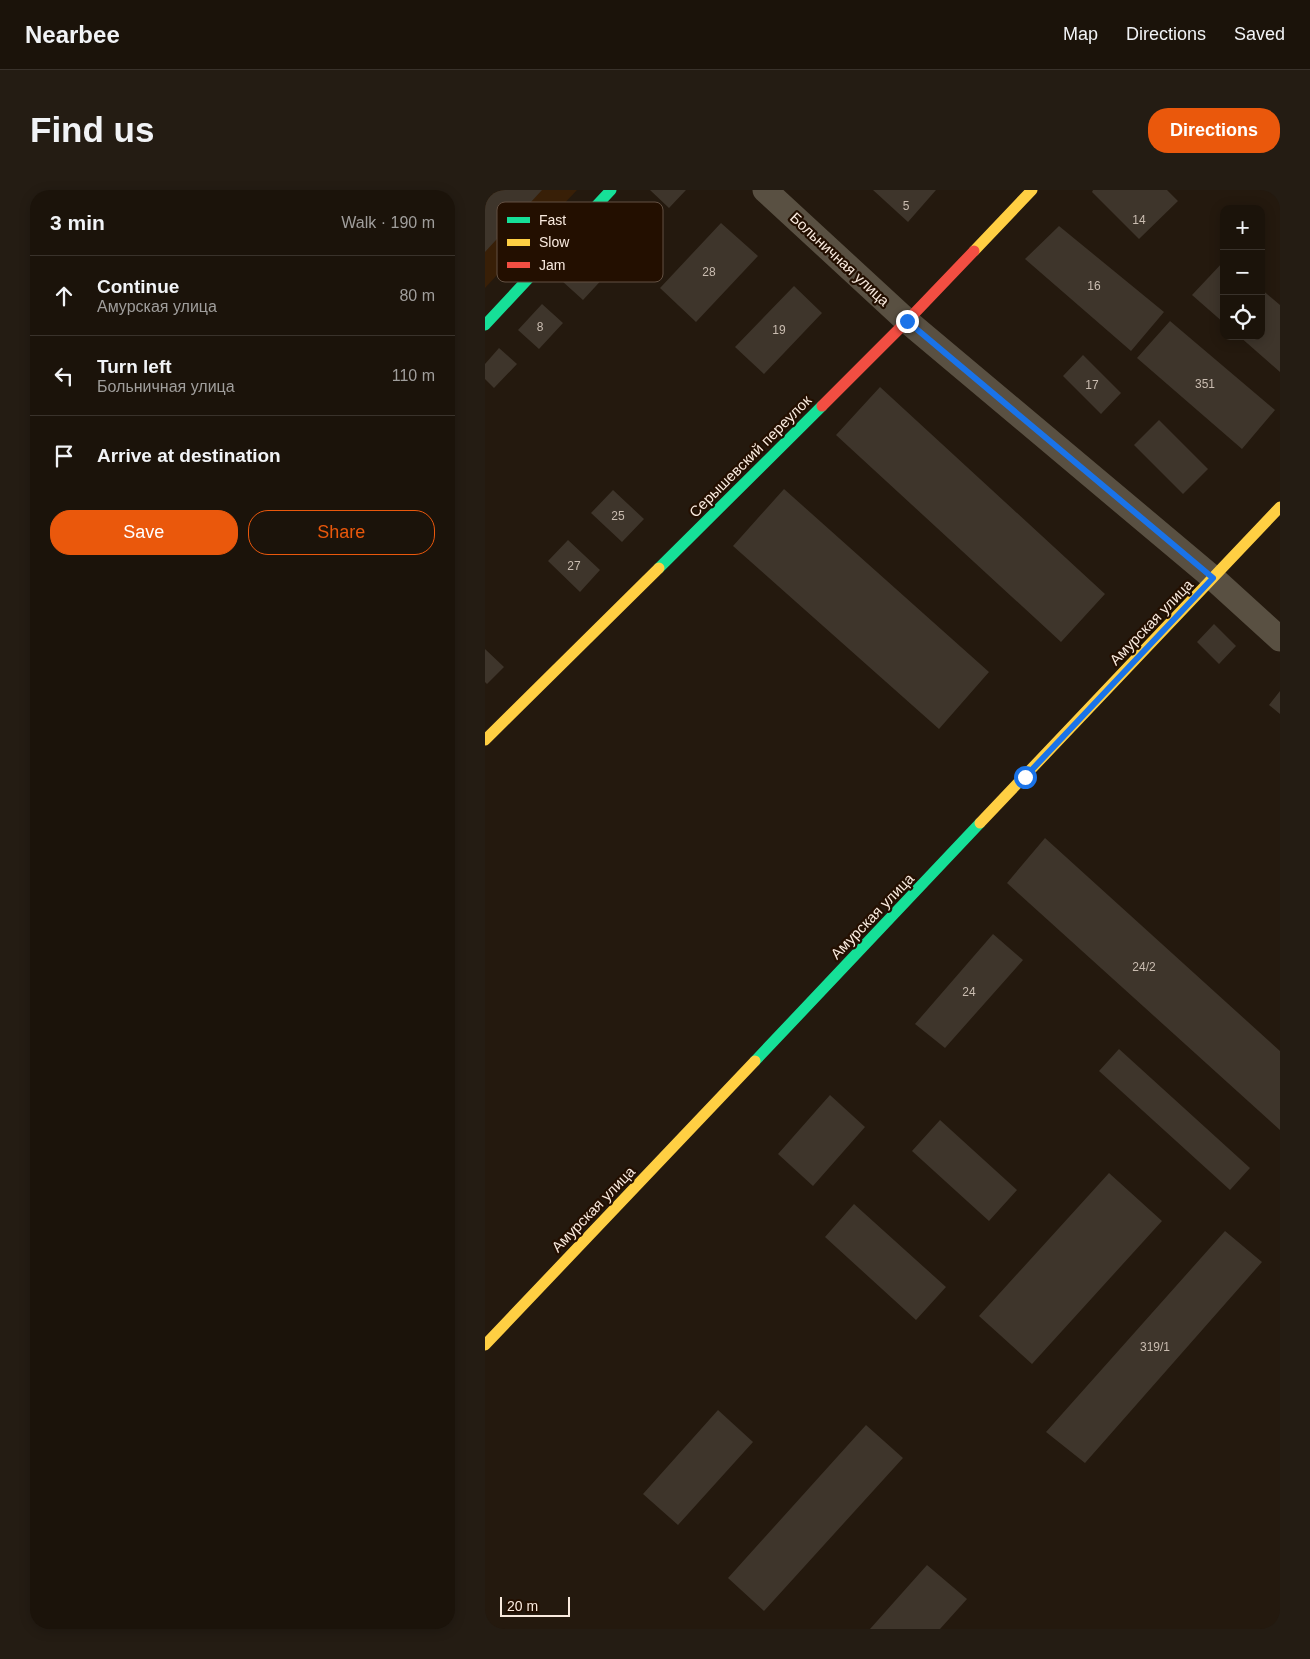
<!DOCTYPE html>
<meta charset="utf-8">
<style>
body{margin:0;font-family:Arial,sans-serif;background:#241c13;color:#f1f3f6}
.controls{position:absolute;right:15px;top:15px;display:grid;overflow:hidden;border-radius:10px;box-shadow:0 2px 12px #0003}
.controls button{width:45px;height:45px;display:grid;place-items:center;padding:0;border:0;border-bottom:1px solid #39322b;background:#1b130a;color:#f1f3f6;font:25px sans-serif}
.scale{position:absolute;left:15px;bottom:12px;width:70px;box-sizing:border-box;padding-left:5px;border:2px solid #f9eade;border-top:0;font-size:14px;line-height:18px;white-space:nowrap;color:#f9eade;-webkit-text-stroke:4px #230f00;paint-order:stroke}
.stop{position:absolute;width:15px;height:15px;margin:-11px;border:4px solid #1a73e8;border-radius:50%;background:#fff}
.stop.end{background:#1a73e8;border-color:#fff;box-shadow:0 1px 5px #0008}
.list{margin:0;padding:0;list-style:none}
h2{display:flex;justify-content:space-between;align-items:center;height:65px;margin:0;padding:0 20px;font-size:21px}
h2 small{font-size:16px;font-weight:400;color:#a09e9c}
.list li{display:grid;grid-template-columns:32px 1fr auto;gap:15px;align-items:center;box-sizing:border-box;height:80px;padding:0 20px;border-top:1px solid #39322b}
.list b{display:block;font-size:19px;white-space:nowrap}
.list p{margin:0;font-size:16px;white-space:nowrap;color:#a09e9c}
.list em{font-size:16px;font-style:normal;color:#a09e9c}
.actions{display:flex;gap:10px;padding:15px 20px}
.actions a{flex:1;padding:11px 0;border:1px solid #ea580c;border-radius:20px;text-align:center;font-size:18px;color:#ea580c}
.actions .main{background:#ea580c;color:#fff}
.icon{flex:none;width:28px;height:28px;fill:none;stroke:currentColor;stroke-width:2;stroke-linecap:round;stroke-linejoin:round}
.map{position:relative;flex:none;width:795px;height:1439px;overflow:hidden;border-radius:20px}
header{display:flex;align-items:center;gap:30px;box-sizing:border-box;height:70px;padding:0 25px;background:#1b130a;border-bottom:1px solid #39322b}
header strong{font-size:24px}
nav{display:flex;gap:28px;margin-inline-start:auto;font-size:18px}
.intro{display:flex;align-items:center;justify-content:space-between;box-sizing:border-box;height:120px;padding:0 30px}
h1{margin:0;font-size:35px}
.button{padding:12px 22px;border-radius:20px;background:#ea580c;color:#fff;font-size:18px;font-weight:700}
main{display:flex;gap:30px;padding:0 30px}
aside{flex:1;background:#1b130a;border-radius:20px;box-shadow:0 2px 12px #0003}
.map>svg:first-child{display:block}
.built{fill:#381f07}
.building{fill:#3e352b}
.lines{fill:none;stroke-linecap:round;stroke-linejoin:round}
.street{stroke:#595042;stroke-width:25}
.fast{stroke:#16e098;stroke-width:11}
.slow{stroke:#ffcf43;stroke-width:11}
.jam{stroke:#f24e42;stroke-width:11}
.route{stroke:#1a73e8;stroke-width:6}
.labels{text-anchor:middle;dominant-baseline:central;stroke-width:4.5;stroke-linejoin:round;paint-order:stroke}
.number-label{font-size:12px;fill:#cabdb1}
.street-label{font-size:15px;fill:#f9eade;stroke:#230f00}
.key{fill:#230f00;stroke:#635143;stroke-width:1}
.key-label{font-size:14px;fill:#f9eade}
</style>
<header>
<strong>Nearbee</strong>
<nav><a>Map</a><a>Directions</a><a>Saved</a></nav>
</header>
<div class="intro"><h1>Find us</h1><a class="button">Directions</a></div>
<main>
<aside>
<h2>3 min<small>Walk · 190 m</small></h2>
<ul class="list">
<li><svg class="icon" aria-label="ahead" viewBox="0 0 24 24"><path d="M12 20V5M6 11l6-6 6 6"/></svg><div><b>Continue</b><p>Амурская улица</p></div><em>80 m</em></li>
<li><svg class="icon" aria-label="left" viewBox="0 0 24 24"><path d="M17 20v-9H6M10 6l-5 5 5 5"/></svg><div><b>Turn left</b><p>Больничная улица</p></div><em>110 m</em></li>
<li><svg class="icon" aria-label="arrive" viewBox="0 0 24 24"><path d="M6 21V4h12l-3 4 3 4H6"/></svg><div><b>Arrive at destination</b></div></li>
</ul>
<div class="actions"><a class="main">Save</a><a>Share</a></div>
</aside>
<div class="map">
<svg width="795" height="1439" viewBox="0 0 795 1439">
<rect width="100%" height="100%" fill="#24190e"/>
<!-- built -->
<path class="built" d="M0,0H92L0,98Z"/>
<!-- building -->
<path class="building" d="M0,0H57L0,62Z
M165,0H201L184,18Z
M388,0H451L423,32Z
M608,0H682L693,11L654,49L607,2Z
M236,33L273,66L211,132L175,98Z
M574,36L679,122L646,161L540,69Z
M102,65L122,84L98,110L77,91Z
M739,71V133L707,105Z
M309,96L337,123L279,184L250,157Z
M776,99L795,115V182L754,146H776Z
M57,114L78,133L54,159L33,140Z
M685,131L790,220L757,259L652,168Z
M14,158L32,174L9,198L0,189V174Z
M598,165L636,203L616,224L578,186Z
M395,197L620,404L576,452L351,245Z
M674,230L723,279L698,304L649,255Z
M299,299L504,482L454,539L248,356Z
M128,300L159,329L137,352L106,323Z
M83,350L115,380L95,402L63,371Z
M729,434L751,456L734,474L712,452Z
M0,459L19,477L2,494L0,492Z
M795,501V524L784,515Z
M560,648L795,861V940L522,693Z
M508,744L538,770L460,858L430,834Z
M634,859L765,978L745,1000L614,881Z
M345,905L380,937L328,996L293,964Z
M455,930L532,1000L504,1031L427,961Z
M624,983L677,1031L547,1174L494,1126Z
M369,1014L461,1097L431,1130L340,1047Z
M740,1041L777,1072L600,1273L561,1242Z
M233,1220L268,1252L193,1335L158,1304Z
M381,1235L418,1268L279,1421L243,1388Z
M442,1375L482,1409L455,1439H385Z"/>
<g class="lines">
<!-- street -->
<path class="street" d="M280,0L422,131L728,388L795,449"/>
<!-- fast -->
<path class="fast" d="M0,135L126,0
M174,378L337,216
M270,871L495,633"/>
<!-- slow -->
<path class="slow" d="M489,61L547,0
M0,550L174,378
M495,633L795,317
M0,1155L270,871"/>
<!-- jam -->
<path class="jam" d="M337,216L422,131L489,61"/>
</g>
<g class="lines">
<!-- route -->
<path class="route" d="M422,131L728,388L540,587"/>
</g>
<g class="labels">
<!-- number labels -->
<g class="number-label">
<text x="421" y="16">5</text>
<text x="654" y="30">14</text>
<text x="224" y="82">28</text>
<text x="609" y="96">16</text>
<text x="55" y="137">8</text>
<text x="294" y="140">19</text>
<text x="720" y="194">351</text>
<text x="607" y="195">17</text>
<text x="133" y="326">25</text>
<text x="89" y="376">27</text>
<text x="659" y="777">24/2</text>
<text x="484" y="802">24</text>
<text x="670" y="1157">319/1</text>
</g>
<!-- street labels -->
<g class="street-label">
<text transform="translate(355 69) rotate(43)">Больничная улица</text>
<text transform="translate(265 266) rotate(-45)">Серышевский переулок</text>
<text transform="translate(666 432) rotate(-46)">Амурская улица</text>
<text transform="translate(387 726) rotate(-46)">Амурская улица</text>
<text transform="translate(108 1019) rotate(-46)">Амурская улица</text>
</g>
</g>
<!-- legend -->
<rect x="12" y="12" width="166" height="80" rx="8" class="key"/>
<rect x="22" y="27" width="23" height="6" fill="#16e098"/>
<rect x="22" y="49" width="23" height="7" fill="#ffcf43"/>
<rect x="22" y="72" width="23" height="6" fill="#f24e42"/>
<g class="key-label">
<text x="54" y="35">Fast</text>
<text x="54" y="57">Slow</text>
<text x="54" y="80">Jam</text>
</g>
</svg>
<div class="controls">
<button>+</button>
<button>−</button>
<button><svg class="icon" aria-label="locate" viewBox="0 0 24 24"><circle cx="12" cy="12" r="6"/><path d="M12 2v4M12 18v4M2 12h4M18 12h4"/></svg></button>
</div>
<div class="scale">20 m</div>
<div class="stop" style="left:540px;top:587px"></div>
<div class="stop end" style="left:422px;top:131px"></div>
</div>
</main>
